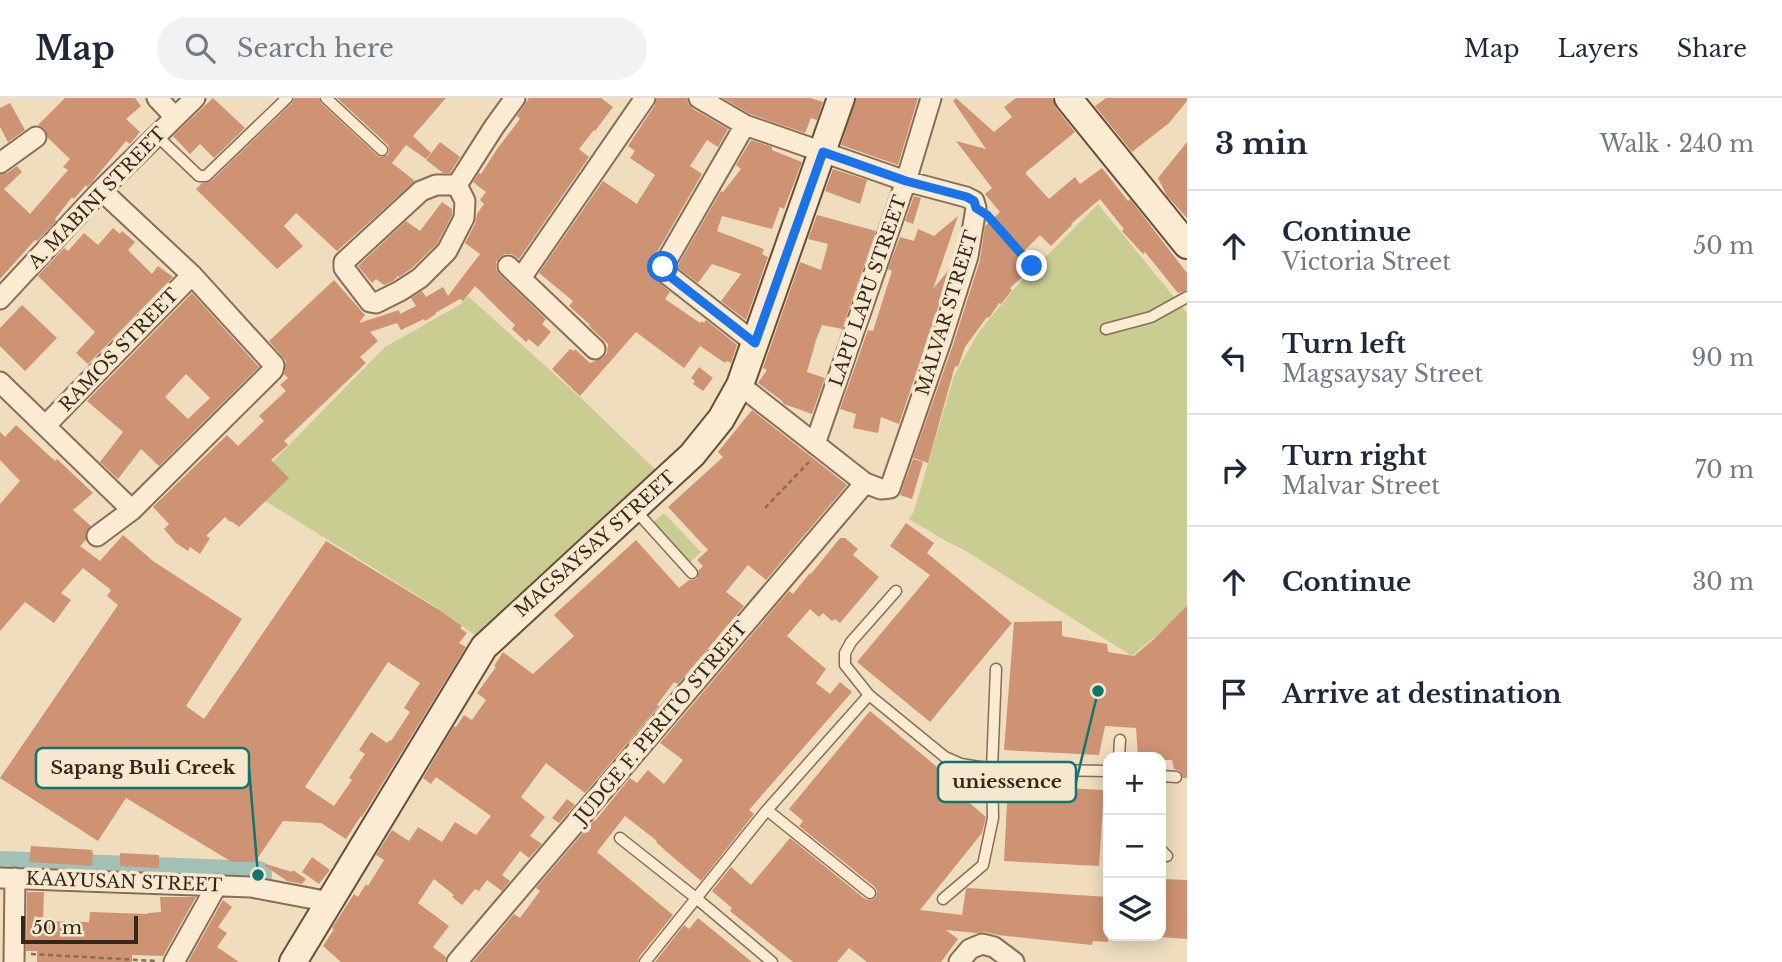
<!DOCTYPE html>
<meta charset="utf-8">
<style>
body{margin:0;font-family:"Libre Baskerville",serif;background:#f2f2f3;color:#1f2937}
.controls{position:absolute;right:21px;bottom:21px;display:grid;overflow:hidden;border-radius:14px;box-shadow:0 4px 18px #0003}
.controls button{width:63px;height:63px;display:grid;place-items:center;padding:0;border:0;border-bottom:2px solid #e0e1e3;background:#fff;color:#1f2937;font:35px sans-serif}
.scale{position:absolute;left:21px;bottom:18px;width:117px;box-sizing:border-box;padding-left:7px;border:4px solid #36271c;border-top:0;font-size:19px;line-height:24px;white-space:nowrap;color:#36271c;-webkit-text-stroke:5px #f6e8ce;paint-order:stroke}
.stop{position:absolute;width:21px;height:21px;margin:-16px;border:5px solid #1a73e8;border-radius:50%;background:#fff}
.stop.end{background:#1a73e8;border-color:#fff;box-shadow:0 2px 7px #0008}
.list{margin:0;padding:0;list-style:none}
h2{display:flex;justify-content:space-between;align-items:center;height:91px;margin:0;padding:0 28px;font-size:30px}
h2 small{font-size:23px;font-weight:400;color:#747a83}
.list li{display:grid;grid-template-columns:46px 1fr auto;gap:21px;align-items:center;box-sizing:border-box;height:112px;padding:0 28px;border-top:2px solid #e0e1e3}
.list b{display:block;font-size:26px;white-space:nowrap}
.list p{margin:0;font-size:23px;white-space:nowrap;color:#747a83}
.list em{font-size:23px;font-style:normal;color:#747a83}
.icon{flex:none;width:38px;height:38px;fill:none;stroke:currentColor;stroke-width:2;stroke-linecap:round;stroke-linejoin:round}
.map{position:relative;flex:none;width:1187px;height:864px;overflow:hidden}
header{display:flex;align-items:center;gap:42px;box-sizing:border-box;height:98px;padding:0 35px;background:#fff;border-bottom:2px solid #e0e1e3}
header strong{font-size:33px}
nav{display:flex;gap:38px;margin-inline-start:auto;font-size:24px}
.search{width:490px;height:63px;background:#f2f2f3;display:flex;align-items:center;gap:18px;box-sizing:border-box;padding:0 24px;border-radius:38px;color:#747a83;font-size:26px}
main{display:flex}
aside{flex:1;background:#fff}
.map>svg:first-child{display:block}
.grass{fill:#cacd92}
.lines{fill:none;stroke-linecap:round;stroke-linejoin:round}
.river{stroke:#a2c0b5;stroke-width:28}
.building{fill:#ce9373;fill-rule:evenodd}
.lane-casing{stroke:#886d57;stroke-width:13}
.street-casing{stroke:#886d57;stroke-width:23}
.secondary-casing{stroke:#694e3a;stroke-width:30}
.path{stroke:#886d57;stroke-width:2.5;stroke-dasharray:5 3.5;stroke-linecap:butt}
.lane{stroke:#faebd2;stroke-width:10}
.street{stroke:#faebd2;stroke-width:19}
.secondary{stroke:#faebd2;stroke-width:26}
.route{stroke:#1a73e8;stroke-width:9}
.labels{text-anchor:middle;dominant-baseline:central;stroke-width:7;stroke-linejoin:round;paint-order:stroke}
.street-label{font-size:18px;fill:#36271c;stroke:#f6e8ce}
.leader{fill:none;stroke:#0f766e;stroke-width:2.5}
.callout-dot{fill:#0f766e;stroke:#f6e8ce;stroke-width:2.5}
.callout{fill:#f6e8ce;stroke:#0f766e;stroke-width:2.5}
.callout-label{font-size:19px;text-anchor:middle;font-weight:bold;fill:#36271c}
</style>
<header>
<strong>Map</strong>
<div class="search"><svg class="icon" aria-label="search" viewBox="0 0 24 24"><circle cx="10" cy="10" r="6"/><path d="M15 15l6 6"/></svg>Search here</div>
<nav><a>Map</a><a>Layers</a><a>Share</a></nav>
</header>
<main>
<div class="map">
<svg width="1187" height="864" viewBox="0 0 1187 864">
<rect width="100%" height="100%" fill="#efddbe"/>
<!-- grass -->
<path class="grass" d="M1098,106L1187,215V512L1132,558L966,453L944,442L909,421L914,413L954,278L978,235L1014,191Z
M468,198L583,302L659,375L479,540L436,509L246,391L385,249L461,206Z
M664,415L701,454L682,472L645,432Z"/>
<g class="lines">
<!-- river -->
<path class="river" d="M0,767L258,777"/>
</g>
<!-- building -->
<path class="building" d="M65,0H135L141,8L126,21L140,34L130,46L126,43L91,85L87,89L86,87L74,101L72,99L55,121L56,123L37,143L35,142L0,181V77L7,75L17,68L22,74L4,91L30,116L68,72L63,69L70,61L48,40L45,31L38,27Z
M213,0L245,30L214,60L200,46L190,56L173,38Z
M294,0H319L321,5L377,57L381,59L388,57L389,53L388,47L337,0H446L413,38L431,55L426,61L406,47L392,65L415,83L337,153L296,115L284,128L303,148L277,171L196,91L202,85L211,83L292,5Z
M529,0H601L613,9L595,33L594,32L579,51L589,59L519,161L512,156H505L500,159L496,164V171L499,176L546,221L542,226L551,234L538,249L529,241L526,244L512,231L515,227L475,188L463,203L460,201L435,215L436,216L425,223L424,221L401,232L397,225L370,234L378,243L360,259L366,265L284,343L288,347L271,362L289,380L239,429L231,423L230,424L225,419L206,438L210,440L200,456L190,449L188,453L176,445L164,431L169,426L153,409L227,337L238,348L264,323L259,318L286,293L280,287L288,280L284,276L286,263L269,243L334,182L365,217L359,225L399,212L400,216L416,208L411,200L422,193L426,199L443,189L448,198L480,156L465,145L475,126L477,116L484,106L480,102L486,94L473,84L479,75L481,76L497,51L520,21L517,18Z
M657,0H687L688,5L693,11L728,31L718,49L707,42L690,68L702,76L652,163L651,169L652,178L670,194L665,201L700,225L702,223L704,225L706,222L737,247L731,265L727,263L725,265L700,248L684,270L636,234L580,298L552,271L570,251L574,253L575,251L590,265L603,260L607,255L608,246L589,228L590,227L569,208L573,203L539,175L603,83L637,106L639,102L655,77L630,60L635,53L628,48L655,7Z
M723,0H810L823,4L817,22L811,20L805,35L750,16Z
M856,0H918L898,67L841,47Z
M956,0L994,34L1012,19L1004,9L1016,0H1052L1056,10L1075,34L1026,74V76L1049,101L1075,79L1080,86L1102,70L1128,103L1130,101L1187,175V192L1178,195L1145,154L1143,156L1122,133L1124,131L1100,101L1071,126L1072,127L1051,148L1040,137L1020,157L1032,170L1010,190L1012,192L1001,206L999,205L989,220L987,219L965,249L958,269L955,268L928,365L913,360L953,247L980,162L985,128L1000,114L985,96L992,90L956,43L986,51L953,3Z
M1106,0H1187V3L1169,25L1132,54L1095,8Z
M10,5L25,32L8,44L0,29V10Z
M751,42L772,49V52L802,64L784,111L780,109L772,131L722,118L717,133L764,151L762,156L768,159L746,222L721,203L741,176L712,166L698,185L677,169L721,93L723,94L741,71L736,67Z
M440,44L460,59L450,75H443L426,62Z
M1187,44V120L1167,98L1158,80Z
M833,71L867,82L860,106L825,93Z
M914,98L921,100L913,126L905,123Z
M442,104L452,111V117L437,146L412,170L399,179L398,178L393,183L384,187L376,181L372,185L358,168L406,123L420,133Z
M817,117L876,133L842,231L822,227L816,242L807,274L825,280L812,316L784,306L781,302L758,285L767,272L763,270L800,164L821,172L828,146L808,141Z
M958,118L933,191L952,168L899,326L881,319L878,335L853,330L856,316L840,311L868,232L873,233L892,173L888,171L900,139L914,143L918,131L934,138Z
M113,130L120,136L122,133L135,144L128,152L152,176L158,168L173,179L88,266L76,255L95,234L38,178L64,150L68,153L84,135L98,147Z
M192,195L259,269L159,368L141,351L118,381L100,364L123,334L87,303ZM186,276L210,300L188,321L165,299Z
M22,207L57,240L25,273L0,248V230Z
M699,269L713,280L703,293L693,286L695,283L691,280Z
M752,312L847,387L766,482L748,467L726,494L744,508L678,586L674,584L657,607L659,608L585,695L546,665L521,699L545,719L530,738L542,746L529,760L520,753L502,777L510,783L502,793L487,782L479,793L475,791L462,807L452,799L454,797L434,781L418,805L449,828L433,849L446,859L445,864H341L323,848L334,831L332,830L354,796L358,799L366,786L368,788L384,762L376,757L392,732L409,743L418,729L442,744L455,724L476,737L491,718L436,679L431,686L423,680L454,628L456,629L464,617L472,622L486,602L477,595L496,569L494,568L503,554L533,576L574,538L554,517L636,442L679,490L689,482H693L697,480L699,472L703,468L697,462L708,452L668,409L723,359L718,354Z
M16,327L55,363L57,361L93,395L73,412L91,428L86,434V442L80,448L100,463L123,437L153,463L242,521L186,608L204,621L326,443L441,513L462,528L460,530L467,535L459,545L466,549L362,719L361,718L346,741L321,725L283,723L255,764H232L126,700L98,743L0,680L118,507L107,498L111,492L83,470L61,495L71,502L54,525L25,504L0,533V406L20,383L0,362V334L5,339ZM388,564L420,585L404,610L410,614L391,643L390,642L387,645L371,634L359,652L365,656L349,680L352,682L334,708L305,689Z
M913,361L923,364L912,401L900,397Z
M906,425L934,445L927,455L1012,525L930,624L857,564L930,477L890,448Z
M840,440H845L858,451L853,457L879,479L840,525L835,521L832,523L823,515L819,519L810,511L787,538L826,571L816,585L830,596L840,584L852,594L749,712L754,716L701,783L667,754L656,744L657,743L625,718L597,754L673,817L639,859L638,864H473L514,816L520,820L540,793L536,790L594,722L595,723L630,680L637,685L648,672L664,686L683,662L660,645L789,493L793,496L810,475L811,476Z
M1187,508V680H1183L1180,673L1174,671L1172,662H1161V659H1138L1136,630L1105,628L1099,657L1004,652L1014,524L1062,523V538L1107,546L1108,554L1134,558L1154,541Z
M870,613L955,684L951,689L986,719L982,735L920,812L962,817L966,791L968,790L1108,799V844L1093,843L1092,847L998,837L985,834L976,835L946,832L958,841L941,864H867L849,850L837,864H793L730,813L732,810L712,793L731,769L751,787L790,740L865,801L872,802L876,799L877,793L875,789L799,728L803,723L789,711Z
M1008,687L1104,692L1099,768L1004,763Z
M567,701L575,707L559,725L552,720Z
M31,748L93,752L91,754H93L92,768L29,764Z
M120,755L159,757V770L120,768Z
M312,759L330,772L319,786L302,774Z
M266,766L292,774L293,772L306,781L302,786L287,783L265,768Z
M1161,781L1187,782V841L1161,839Z
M27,794H44L43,823L84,824H89L90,814L148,816V815L161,814L160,799H196L163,858L132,857V864H37V853H26Z
M223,802L232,809L218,829L227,835L217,849L239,864H188Z
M698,820L752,864H655L684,827L689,831Z"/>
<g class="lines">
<!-- lane casing -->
<g class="lane-casing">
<path id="lane" d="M326,0L382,52
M156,37L199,78H206L287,0
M1106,231L1151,219L1187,199
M636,413L692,475
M896,493L851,544L845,555V567L869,597L945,659L961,666L992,671L1108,673
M1119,659L1120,642
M1161,678L1176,679
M767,712L870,795
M620,740L696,800L772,864
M1161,752L1167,758
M943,801L983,767L993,720L992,671L996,571
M645,864L767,712L869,597"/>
</g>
<!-- street casing -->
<g class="street-casing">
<path id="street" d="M157,0L175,19
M699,0L745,27L906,83L966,99L974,103L976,110L968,158L941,243L890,390L881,391L865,385L740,287
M745,27L663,169V173L755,245
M0,65L36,39
M436,87H457L465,103L464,120L447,153L420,180L400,193L376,205L370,204L344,170V164L421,93Z
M457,87L494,29L515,0
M508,168L595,251
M521,180L645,0
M0,201L101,92L195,0
M0,284L132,412
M46,327L192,177
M815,346L906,83L931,0
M97,438L132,412L273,272L274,267L192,177L101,92
M0,780L251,789L330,804
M14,864L15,780
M174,864L217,787
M457,864L865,385
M959,864L970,851L982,846L994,849L1014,864"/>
</g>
<!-- secondary casing -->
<g class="secondary-casing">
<path id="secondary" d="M1068,0L1187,147
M293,864L484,549L692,357L721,321L740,287L841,0"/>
</g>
<!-- path -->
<path class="path" d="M993,123L1032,168
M765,410L809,364
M31,856L157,863"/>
<!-- lane -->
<use href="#lane" class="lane"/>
<!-- street -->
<use href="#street" class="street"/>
<!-- secondary -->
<use href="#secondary" class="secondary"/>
</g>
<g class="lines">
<!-- route -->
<path class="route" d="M663,169V173L755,245L823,54L906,83L967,99L974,103L976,110L987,117L1032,168"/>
</g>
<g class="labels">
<!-- street labels -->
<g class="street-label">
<text transform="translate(97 100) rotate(-46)">A. MABINI STREET</text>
<text transform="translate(868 193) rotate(-71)">LAPU LAPU STREET</text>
<text transform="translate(947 215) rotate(-73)">MALVAR STREET</text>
<text transform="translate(119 252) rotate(-46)">RAMOS STREET</text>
<text transform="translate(595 446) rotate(-42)">MAGSAYSAY STREET</text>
<text transform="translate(661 625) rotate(-50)">JUDGE F. PERITO STREET</text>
<text transform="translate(124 784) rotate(2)">KAAYUSAN STREET</text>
</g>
</g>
<!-- callouts -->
<path class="leader" d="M258 777L249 670M1098 593L1076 684"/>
<g class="callout-dot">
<circle cx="258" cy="777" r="7"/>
<circle cx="1098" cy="593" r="7"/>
</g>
<g class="callout">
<rect x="36" y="650" width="213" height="40" rx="7"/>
<rect x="938" y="664" width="138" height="40" rx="7"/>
</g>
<g class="callout-label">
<text x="143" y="676">Sapang Buli Creek</text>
<text x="1007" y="690">uniessence</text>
</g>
</svg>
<div class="controls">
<button>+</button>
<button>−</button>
<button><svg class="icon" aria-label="layers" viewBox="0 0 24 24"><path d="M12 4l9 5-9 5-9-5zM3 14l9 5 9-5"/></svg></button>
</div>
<div class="scale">50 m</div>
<div class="stop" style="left:663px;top:169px"></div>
<div class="stop end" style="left:1032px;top:168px"></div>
</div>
<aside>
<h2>3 min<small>Walk · 240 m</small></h2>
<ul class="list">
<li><svg class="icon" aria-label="ahead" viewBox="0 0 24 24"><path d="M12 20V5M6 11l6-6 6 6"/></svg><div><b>Continue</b><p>Victoria Street</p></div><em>50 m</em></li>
<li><svg class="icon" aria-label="left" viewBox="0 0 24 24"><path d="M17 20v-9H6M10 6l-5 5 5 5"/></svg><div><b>Turn left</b><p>Magsaysay Street</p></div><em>90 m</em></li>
<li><svg class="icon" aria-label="right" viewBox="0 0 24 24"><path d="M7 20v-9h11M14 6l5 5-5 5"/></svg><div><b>Turn right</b><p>Malvar Street</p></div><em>70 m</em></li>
<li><svg class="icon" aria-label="ahead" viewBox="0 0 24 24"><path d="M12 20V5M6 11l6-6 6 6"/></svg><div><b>Continue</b></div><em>30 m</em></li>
<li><svg class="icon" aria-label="arrive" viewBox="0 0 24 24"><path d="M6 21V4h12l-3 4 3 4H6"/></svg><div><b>Arrive at destination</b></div></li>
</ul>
</aside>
</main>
